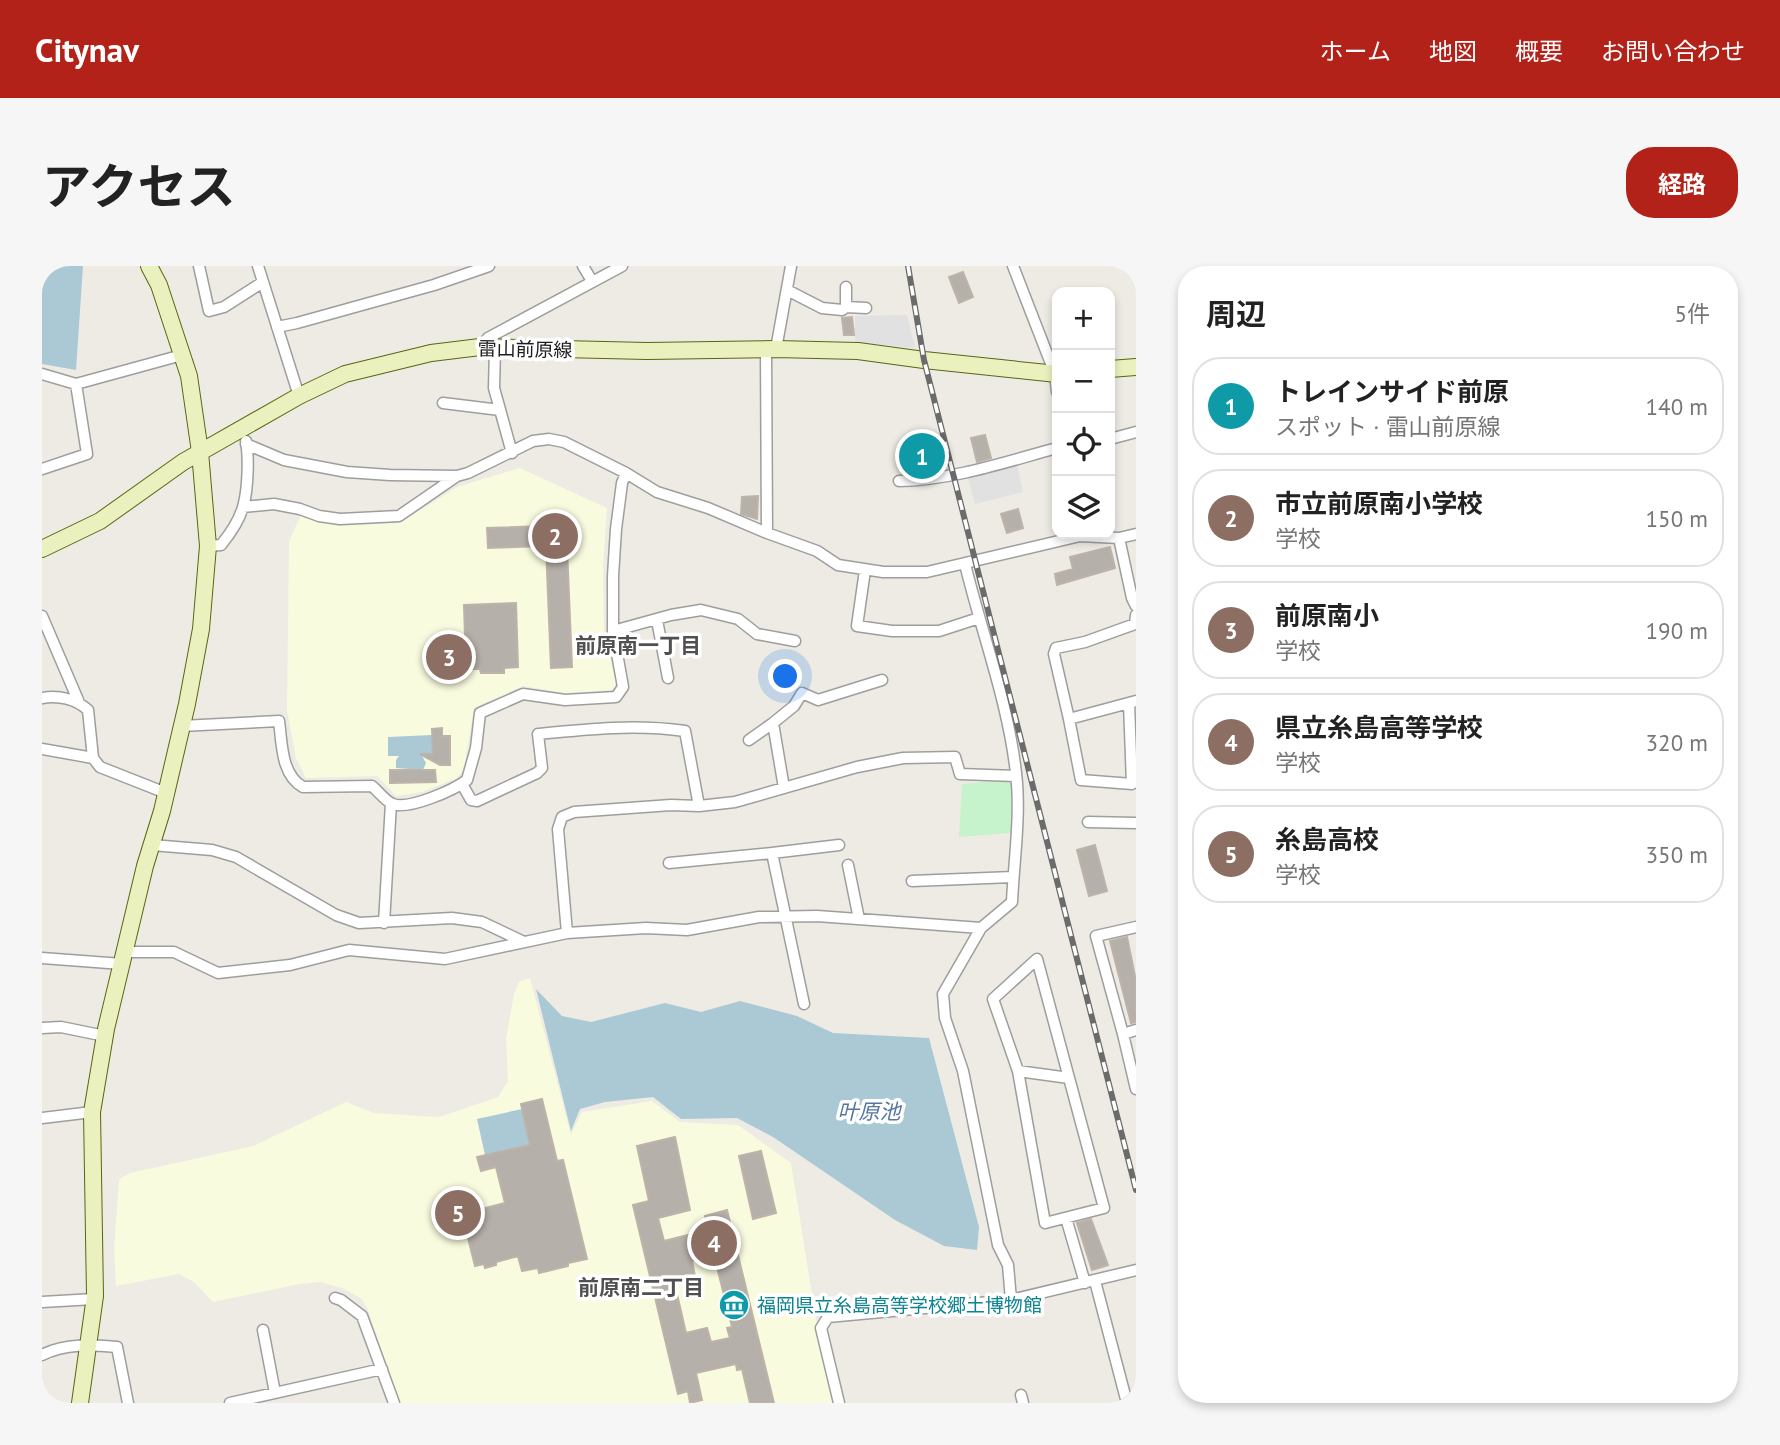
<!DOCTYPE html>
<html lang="ja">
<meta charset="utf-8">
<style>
body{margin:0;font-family:"PT Sans","Noto Sans JP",sans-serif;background:#f6f6f6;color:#222}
.controls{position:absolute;right:21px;top:21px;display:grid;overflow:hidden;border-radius:14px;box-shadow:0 4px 10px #0003}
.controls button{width:63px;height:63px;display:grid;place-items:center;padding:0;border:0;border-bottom:2px solid #e0e0e0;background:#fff;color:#222;font:35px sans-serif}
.you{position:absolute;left:744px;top:411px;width:24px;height:24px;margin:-18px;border:5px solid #fff;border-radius:50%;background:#1a73e8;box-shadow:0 0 0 10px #1a73e833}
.badge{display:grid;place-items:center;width:46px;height:46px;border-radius:50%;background:#b22218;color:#fff;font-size:23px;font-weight:700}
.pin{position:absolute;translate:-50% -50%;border:4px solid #fff;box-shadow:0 2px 7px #0006}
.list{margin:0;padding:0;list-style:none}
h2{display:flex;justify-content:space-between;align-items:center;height:91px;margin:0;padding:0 28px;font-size:30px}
h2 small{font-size:23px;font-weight:400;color:#767676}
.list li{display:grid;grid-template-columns:46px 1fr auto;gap:21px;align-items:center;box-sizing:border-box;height:98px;margin:0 14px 14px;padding:0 14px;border:2px solid #e0e0e0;border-radius:28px}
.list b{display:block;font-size:26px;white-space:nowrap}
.list p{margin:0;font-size:23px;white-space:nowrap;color:#767676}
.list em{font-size:23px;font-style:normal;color:#767676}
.icon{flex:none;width:38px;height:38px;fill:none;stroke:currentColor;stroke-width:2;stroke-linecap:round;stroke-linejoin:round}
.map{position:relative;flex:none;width:1094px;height:1137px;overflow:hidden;border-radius:28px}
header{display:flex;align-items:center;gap:42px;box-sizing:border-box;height:98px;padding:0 35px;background:#b22218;color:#fff}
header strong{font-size:33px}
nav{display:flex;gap:38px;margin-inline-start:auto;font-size:24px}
.intro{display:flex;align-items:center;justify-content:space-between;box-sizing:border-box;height:168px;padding:0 42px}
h1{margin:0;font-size:49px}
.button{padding:18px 32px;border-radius:28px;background:#b22218;color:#fff;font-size:24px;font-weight:700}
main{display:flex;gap:42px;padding:0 42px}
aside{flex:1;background:#fff;border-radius:28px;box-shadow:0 4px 10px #0003}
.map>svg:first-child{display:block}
.education{fill:#f9fbdf}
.park{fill:#c6f2cc}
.parking{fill:#e1e1e1}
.water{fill:#aac9d5}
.building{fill:#b6b0aa;stroke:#bdb3a8;stroke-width:2;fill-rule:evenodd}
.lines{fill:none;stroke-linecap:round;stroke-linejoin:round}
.street-casing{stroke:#9e9e9e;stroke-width:13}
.secondary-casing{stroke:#586612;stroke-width:18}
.street{stroke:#fff;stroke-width:10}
.secondary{stroke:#ebf1be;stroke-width:16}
.rail-casing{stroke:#6b6b6b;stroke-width:6}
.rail{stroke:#fff;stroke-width:3.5;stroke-dasharray:10;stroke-linecap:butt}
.labels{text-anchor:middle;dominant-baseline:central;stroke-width:7;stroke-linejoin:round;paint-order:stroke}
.street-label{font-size:19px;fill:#1d1d1d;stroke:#fff}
.culture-label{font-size:19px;fill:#0d838f;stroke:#fff;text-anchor:start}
.neighbourhood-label{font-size:21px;font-weight:bold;fill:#505050;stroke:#fff}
.water-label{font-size:21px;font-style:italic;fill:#5576a1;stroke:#fff}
</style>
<header>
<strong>Citynav</strong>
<nav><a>ホーム</a><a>地図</a><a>概要</a><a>お問い合わせ</a></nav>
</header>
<div class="intro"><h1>アクセス</h1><a class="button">経路</a></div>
<main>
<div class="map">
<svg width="1094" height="1137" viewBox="0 0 1094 1137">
<rect width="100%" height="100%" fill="#edebe4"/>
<!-- education -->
<path class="education" d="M478,202L565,242L561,300L562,364L574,418L570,424L523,427L481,420L432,442L422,503L415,512L380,526L354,530L335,510L264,512L254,492L245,445L247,275L259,249L296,260L358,257L415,221Z
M488,712L529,869L540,846L610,835L638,856L696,859L749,897L773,1047L793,1137H358L326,1044L320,1033L303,1023L279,1016L257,1018L171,1036L152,1016L137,1008L74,1020L72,982L77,913L88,907L211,880L304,836L332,847L397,851L456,831L466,815L464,773L472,728L477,716Z"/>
<!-- park -->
<path class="park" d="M969,514V567L917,571L920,518Z"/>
<!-- parking -->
<path class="parking" d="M865,49L873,82L813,76V50Z
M975,199L981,226L933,238L926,212Z"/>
<!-- water -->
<path class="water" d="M0,0H41L34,104L0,98Z
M390,469L391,488H379L384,497L381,504L354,502V494L357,490H346V471Z
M494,723L520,750L549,756L623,737L659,746L698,735L755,750L791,767L887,772L937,961L935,984L902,980L853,954L731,871L695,852L639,853L611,831L563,836L538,843L529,865Z
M480,843L488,879L443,889L435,853Z"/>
<!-- building -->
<path class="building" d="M921,6L931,31L917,37L907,11Z
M810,51L812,69H802L800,52Z
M943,169L949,192L935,196L929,172Z
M893,176L897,200L868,204L864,180Z
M716,230L715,253L699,248L700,231Z
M976,243L981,262L965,267L959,248Z
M531,259L532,281H525L530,401L509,402L504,280L446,282L445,262Z
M1068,281L1073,302L1015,319L1013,308L1031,303L1028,291Z
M474,337L476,401L462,402V407H439L438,403H424L422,339Z
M400,462V470H408V499H398L378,488H391L390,463Z
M348,504H393L394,516L348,517Z
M1053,579L1065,625L1047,630L1035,584Z
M1085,671L1094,715V756L1089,757L1068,675Z
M500,833L515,895L521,894L545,993L526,997V1000L497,1007L496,1002L480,1005L476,990L454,996V999L443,1002L442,998L433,1000L420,948L463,937L454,901L439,905L435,891L488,879L479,838Z
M633,871L648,944L616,952L622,975L666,964L663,950L685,944L732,1137H708L700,1103L695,1104L694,1098L654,1107L660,1134L648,1137L646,1125L636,1128L591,939L607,935L595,880ZM669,990L671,998L674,997L690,1061L685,1062L688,1072L669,1076L665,1062L644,1067L632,1015L653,1010L650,995Z
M719,885L734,947L711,953L697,890Z
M1049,953L1066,999L1050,1004L1035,957Z"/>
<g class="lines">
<!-- street casing -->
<g class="street-casing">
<path id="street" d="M157,0L167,45L182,41L221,16
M216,0L257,130
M541,0L550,15
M971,0L1013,108L1015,126
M745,24L780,42L800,44L804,41V21
M804,41L824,42
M235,61L255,57L392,19L447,0
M438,81L446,72L580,0
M453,82L452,122L470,187
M734,83L749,0
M724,84L725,267
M0,108L34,118L140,89
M401,137L458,144
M1068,173L1094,166
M204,178L242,194L305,206L348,209L415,210
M0,203L45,188L34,118
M857,215C911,214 963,196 1015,182
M201,241L232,238L258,243L277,250L298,253L357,250L415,210L426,207L491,175L507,173L522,176L584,207L615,226L666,242L725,267L775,285L796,299L841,306H885L1038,270L1077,272L1094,268
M1077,272L1090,332L1094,340
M166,280L179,279C188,268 197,255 201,241C206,224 207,192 204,175
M923,298C940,368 966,436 974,507C979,549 972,593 970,636L939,662L901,728L903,752L921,805L956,979L966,999L969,1034
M823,304L815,360L850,365H897L937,352
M1094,349L1093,358L1043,376L1014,382L1012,388L1027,453L1094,435
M0,350L36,434
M615,354L626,412
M571,365L629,349L659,344L696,353L715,368L753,375
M0,432C17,429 34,433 46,444L51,492L58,501L124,527
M1027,453L1039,514L1090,518L1087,437
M731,457L752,440L760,427L776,434L840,414
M139,460L237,455C240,477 239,509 261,521L330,520C336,525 344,536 351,538C367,544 412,524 425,514L434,482L438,447L481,428L523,434L574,431L581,421L571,365V310L574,263L580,217L584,207
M707,474L731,457L742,522
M0,483L51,492
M420,518L429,534L435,535L495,507L500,502L496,468C546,463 593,458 643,465L657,540
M1046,556L1094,557
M110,579L170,584L194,591L294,649L317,657L410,652L440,656L482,676
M730,587L797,579
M627,597L730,587L762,738
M806,599L817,653
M870,615L971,611
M342,657L349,537
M1094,661L1054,670L1081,768L1094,764
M525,667L516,563L520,551L532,546L629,539L657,540L693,536L815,501L861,492L913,491L918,508L974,510
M83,686H132L176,707L248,699L307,684L403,693L525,667L604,662L645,664L717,651L775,650L939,662
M0,692L80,698
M995,693L1062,942L1003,957L976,805L951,733Z
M0,762L19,761L63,770
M1081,768L1094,823
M976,805L1027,812
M0,852L50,846
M1024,952L1043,1017
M1053,1015L1085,1137
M293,1032L299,1034L320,1050L352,1137
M0,1036L52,1033
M221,1064L233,1127
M0,1089C24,1077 49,1079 75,1081L86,1137
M979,1129L981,1137
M188,1137L340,1103
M797,1137L779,1062L786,1051L969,1034L1094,1004"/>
</g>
<!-- secondary casing -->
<g class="secondary-casing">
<path id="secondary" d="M1068,103L1094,101
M0,283L58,255L141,196L257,130L303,108L389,87L438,81L605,85L734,83L816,85L882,94L1015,108
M38,1137L53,1030L50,846L64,763L103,600L120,545L145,438L159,363L166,280L158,186L147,110L117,19L107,0"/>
</g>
<!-- street -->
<use href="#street" class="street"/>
<!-- secondary -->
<use href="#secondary" class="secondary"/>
<!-- rail casing -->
<g class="rail-casing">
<path id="rail" d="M866,0L882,94L1094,924"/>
</g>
<!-- rail -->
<use href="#rail" class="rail"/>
</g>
<!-- icons -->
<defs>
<g id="museum-disc" transform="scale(1.575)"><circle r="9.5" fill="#0f9aa8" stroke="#fff"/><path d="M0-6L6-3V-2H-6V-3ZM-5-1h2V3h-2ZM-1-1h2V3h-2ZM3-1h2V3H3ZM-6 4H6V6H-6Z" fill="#fff"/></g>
</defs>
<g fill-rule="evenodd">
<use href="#museum-disc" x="692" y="1039"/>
</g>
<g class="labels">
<!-- street labels -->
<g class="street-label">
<text transform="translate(483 83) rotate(1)">雷山前原線</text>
</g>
<!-- culture labels -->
<g class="culture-label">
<text x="715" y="1039">福岡県立糸島高等学校郷土博物館</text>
</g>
<!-- neighbourhood labels -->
<g class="neighbourhood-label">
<text x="596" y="379">前原南一丁目</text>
<text x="599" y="1021">前原南二丁目</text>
</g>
<!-- water labels -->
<g class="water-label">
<text x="827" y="845">叶原池</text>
</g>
</g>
</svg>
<div class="controls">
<button>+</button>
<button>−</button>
<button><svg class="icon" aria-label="locate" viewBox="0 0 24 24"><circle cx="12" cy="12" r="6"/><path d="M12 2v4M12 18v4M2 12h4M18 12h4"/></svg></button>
<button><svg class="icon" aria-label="layers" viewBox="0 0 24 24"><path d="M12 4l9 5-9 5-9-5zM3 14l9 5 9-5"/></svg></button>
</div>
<div class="you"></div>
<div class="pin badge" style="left:880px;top:190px;background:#0f9aa8">1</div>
<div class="pin badge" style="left:513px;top:270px;background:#8d6e63">2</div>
<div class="pin badge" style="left:407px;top:391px;background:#8d6e63">3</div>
<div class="pin badge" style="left:672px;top:977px;background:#8d6e63">4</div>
<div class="pin badge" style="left:416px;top:947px;background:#8d6e63">5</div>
</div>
<aside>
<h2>周辺<small>5件</small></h2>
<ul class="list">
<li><span class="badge" style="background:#0f9aa8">1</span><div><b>トレインサイド前原</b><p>スポット · 雷山前原線</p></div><em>140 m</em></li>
<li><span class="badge" style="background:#8d6e63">2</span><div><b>市立前原南小学校</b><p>学校</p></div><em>150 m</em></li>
<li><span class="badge" style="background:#8d6e63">3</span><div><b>前原南小</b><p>学校</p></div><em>190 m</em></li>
<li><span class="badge" style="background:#8d6e63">4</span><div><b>県立糸島高等学校</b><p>学校</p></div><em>320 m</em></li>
<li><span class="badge" style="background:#8d6e63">5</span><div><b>糸島高校</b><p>学校</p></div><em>350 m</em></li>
</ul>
</aside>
</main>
